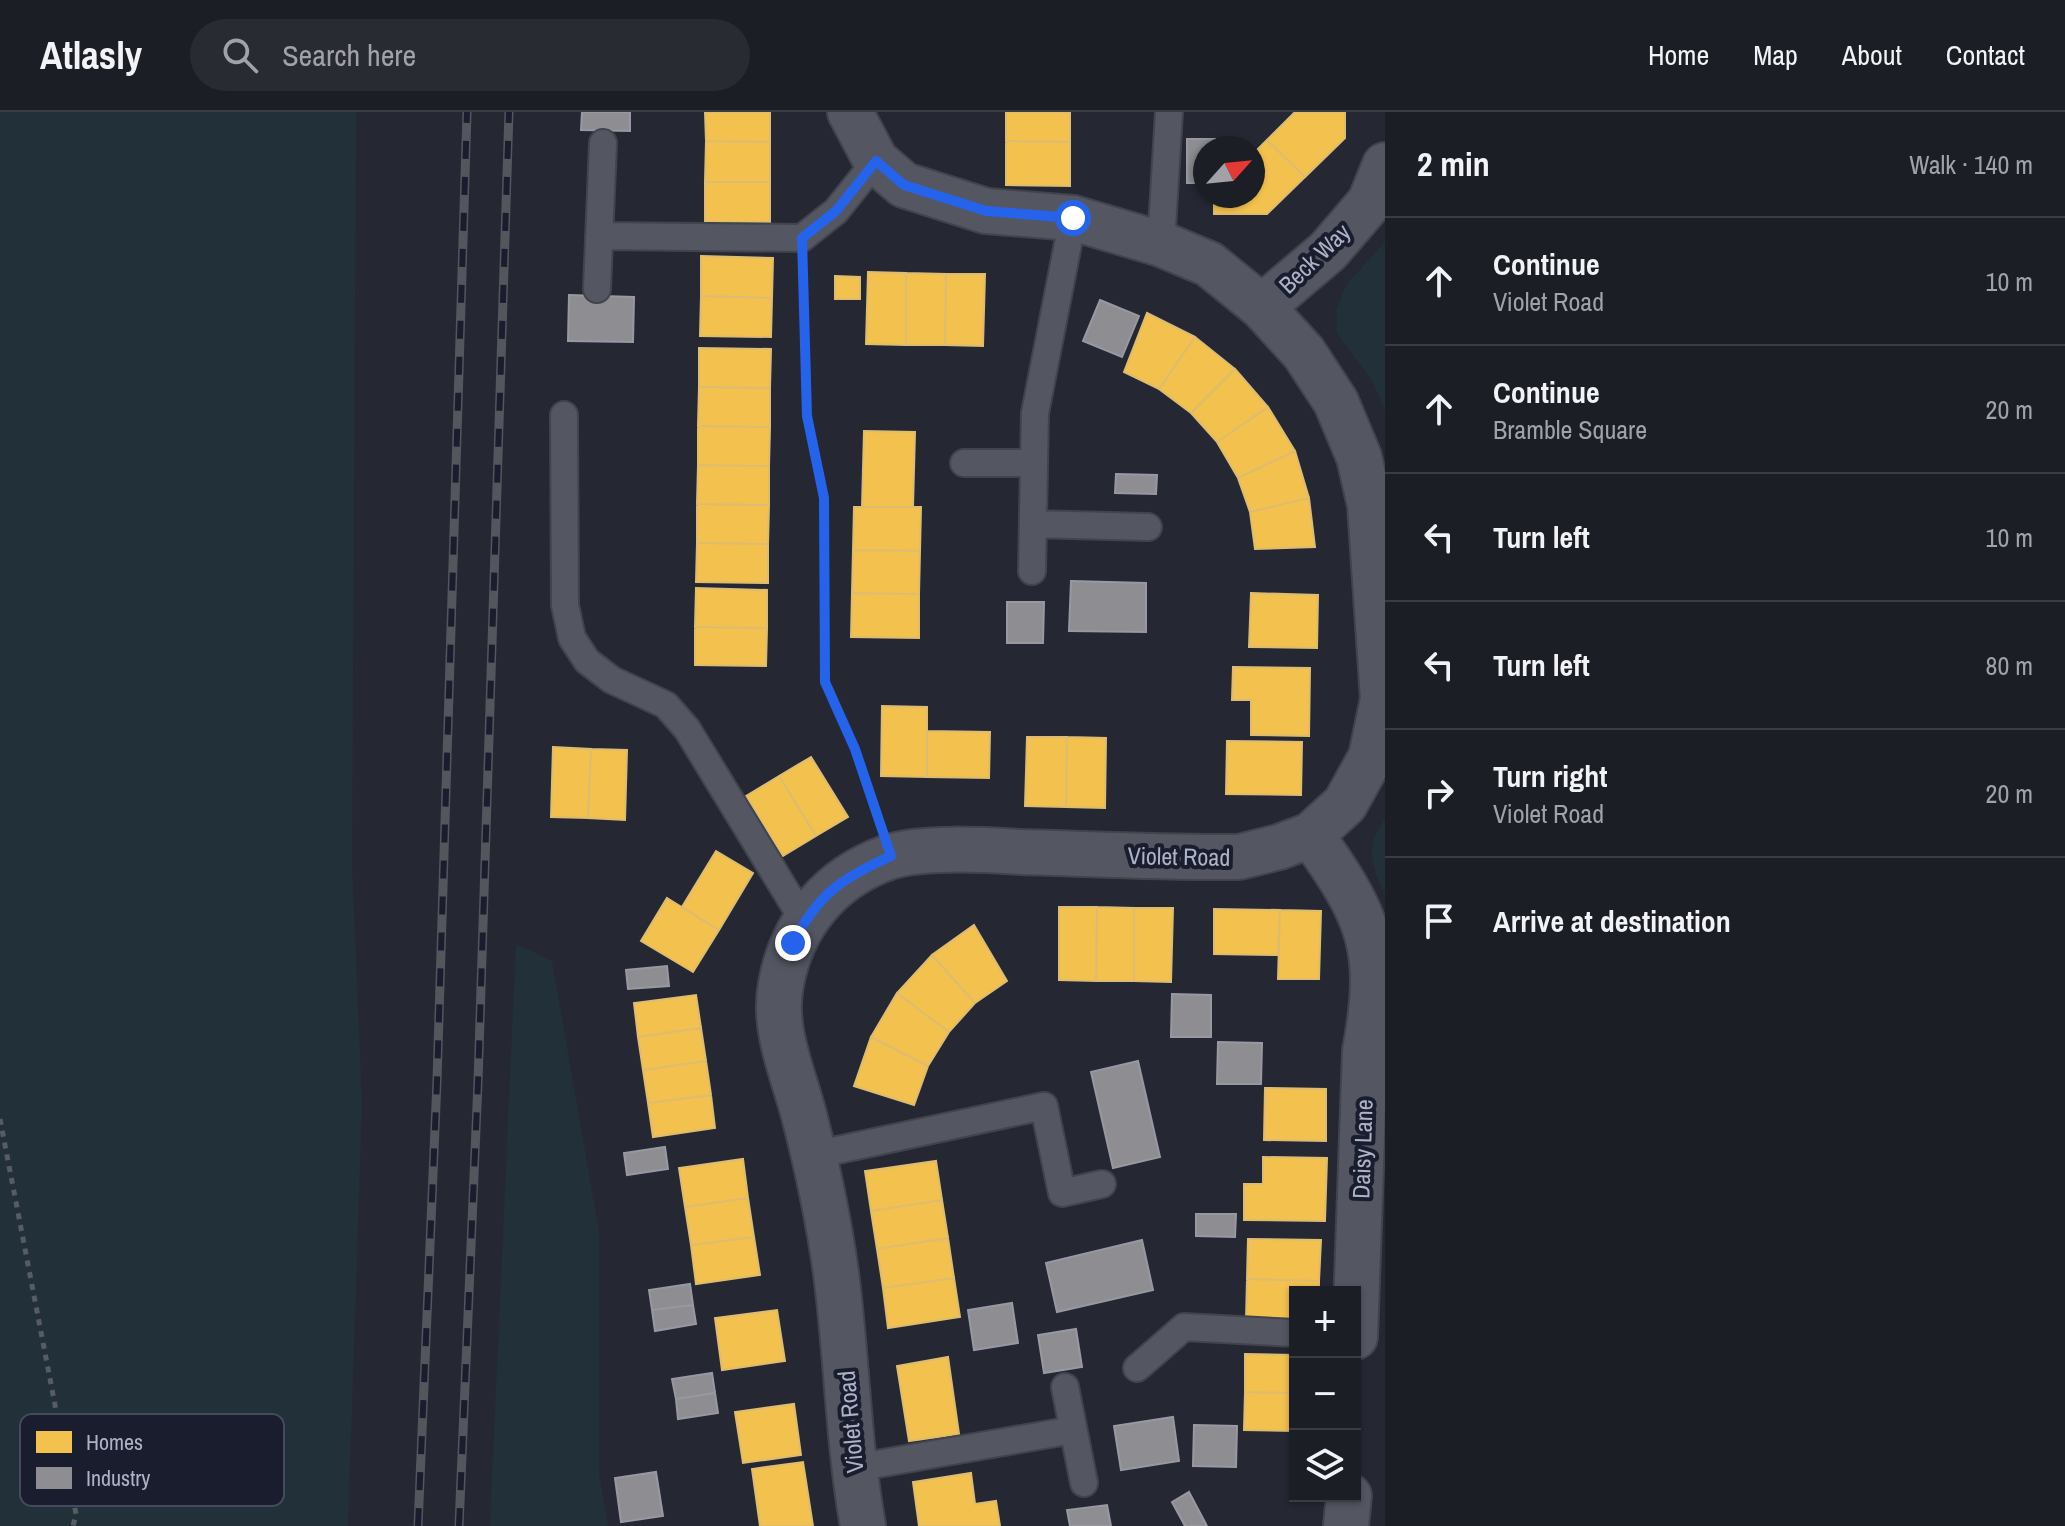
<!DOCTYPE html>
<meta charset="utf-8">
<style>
body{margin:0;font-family:"Archivo Narrow",sans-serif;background:#292b32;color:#f1f3f6}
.controls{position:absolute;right:24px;bottom:24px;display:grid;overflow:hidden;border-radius:0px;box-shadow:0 2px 6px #0004}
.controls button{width:72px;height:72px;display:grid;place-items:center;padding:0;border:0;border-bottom:2px solid #3a3c43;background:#1c1e26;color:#f1f3f6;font:40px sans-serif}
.compass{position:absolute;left:1193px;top:24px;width:72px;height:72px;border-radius:50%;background:#1c1e26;box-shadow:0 2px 6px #0004;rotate:63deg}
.stop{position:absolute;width:24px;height:24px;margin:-18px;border:6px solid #2563eb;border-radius:50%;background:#fff}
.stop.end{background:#2563eb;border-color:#fff;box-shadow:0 2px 8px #0008}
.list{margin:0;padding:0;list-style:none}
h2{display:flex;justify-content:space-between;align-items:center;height:104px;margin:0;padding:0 32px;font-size:34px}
h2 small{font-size:26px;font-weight:400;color:#a0a2a7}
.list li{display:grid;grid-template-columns:52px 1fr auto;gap:24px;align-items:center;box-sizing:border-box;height:128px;padding:0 32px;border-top:2px solid #3a3c43}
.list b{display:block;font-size:30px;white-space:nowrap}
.list p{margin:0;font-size:26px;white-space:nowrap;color:#a0a2a7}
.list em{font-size:26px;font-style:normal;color:#a0a2a7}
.icon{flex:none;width:44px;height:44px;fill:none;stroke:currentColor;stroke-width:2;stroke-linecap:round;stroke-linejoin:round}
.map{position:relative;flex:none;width:1385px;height:1414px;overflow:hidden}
header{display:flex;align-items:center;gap:48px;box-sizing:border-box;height:112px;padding:0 40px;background:#1c1e26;border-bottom:2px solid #3a3c43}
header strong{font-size:38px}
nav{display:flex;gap:44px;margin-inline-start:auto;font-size:28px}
.search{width:560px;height:72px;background:#292b32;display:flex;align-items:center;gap:20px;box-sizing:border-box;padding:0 28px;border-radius:44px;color:#a0a2a7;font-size:30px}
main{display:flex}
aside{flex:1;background:#1c1e26}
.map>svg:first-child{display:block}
.green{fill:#223139}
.homes{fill:#f2c14e;stroke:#ddbc72;stroke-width:2}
.industry{fill:#8d8d92;stroke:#9798a2;stroke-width:2}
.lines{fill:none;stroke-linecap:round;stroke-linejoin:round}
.lane-casing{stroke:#41444c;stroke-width:30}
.street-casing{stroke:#41444c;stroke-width:48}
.path{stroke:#575b64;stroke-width:5;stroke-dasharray:6 6;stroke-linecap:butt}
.lane{stroke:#545762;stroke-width:26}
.street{stroke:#545762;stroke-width:44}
.rail-casing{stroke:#54565e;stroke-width:9}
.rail{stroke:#191d2e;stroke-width:6;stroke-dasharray:18;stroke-linecap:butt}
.route{stroke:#2563eb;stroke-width:10}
.labels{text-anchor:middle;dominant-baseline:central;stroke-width:8;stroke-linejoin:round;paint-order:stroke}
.street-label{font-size:24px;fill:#adb2c6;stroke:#191d2e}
.key{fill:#191d2e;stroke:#454a5c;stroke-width:2}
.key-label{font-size:22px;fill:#adb2c6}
</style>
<header>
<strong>Atlasly</strong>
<div class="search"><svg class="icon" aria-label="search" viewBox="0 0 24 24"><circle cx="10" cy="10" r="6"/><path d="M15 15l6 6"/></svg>Search here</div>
<nav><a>Home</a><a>Map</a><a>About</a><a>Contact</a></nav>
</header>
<main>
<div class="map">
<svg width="1385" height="1414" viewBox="0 0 1385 1414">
<rect width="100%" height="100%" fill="#252833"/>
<!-- green -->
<path class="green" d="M0,0H356L352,754L362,992L348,1414H0Z
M1385,130V298L1373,270L1337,221V197L1346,173Z
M1385,707V783C1371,752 1365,735 1385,707Z
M516,832L552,849L599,1120V1362L608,1414H490Z"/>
<!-- homes -->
<path class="homes" d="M705,0H770V30L706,29Z
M1006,0H1070V30L1006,29Z
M1345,0V26L1305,65L1267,28L1295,0Z
M1267,28L1305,65L1267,102H1214V84H1253V42Z
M706,29L770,30V70H705Z
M1006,29L1070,30V74L1006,73Z
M705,70H770V110H705Z
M701,144L773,146L772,186L701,184Z
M868,160L906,161V233L866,232Z
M906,161L946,162L945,233H906Z
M946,162H985L983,234L945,233Z
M835,164L860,165V187H835Z
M701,184L772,186L771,225L700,224Z
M1147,201L1195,225L1159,277L1124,260Z
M1195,225L1235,257L1191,301L1159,277Z
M699,236L771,237L770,276L699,275Z
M1235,257L1268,295L1217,330L1191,301Z
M699,275L770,276V315L698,314Z
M1268,295L1295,339L1238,366L1217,330Z
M698,314L770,315L769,354L698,353Z
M864,319L915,320L913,395H862Z
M1295,339L1309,386L1250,400L1238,366Z
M698,353L769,354V393L697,392Z
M1309,386L1315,435L1255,437L1250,400Z
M697,392L769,393L768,432L697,431Z
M854,395H921L920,439L853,438Z
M697,431L768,432V471L696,470Z
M853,438L920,439L919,482L852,481Z
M696,476L767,478V516L695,515Z
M852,481L919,482V526L851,525Z
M1251,481L1318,483L1317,536L1249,535Z
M695,515L767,516L766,554L695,553Z
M1233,555L1310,556L1309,624L1251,623V588H1232Z
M882,594L927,595V665L881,664Z
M927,619L990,620L989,666L927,665Z
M1027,625H1067L1066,695L1025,694Z
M1067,625L1106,626L1105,696L1066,695Z
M1227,629L1302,630L1301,683L1226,682Z
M553,635L591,637L588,706L551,705Z
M591,637L627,638L625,708L588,706Z
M811,645L848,705L816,724L779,664Z
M779,664L816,724L783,744L746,684Z
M716,739L753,761L719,818L682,795Z
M667,786L719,818L693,860L641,829Z
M1059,795H1097L1096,869L1059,868Z
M1097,795L1134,796V869H1096Z
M1134,796H1173L1171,870L1134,869Z
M1214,797L1280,798L1278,843L1214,842Z
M1280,798L1321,799L1319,867H1278Z
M974,813L1007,869L975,891L932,843Z
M932,843L975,891L949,920L897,881Z
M897,881L949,920L928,954L871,925Z
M696,883L701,916L638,925L634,891Z
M701,916L706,949L643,958L638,925Z
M871,925L928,954L914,993L854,974Z
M706,949L711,983L648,991L643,958Z
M1265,976L1326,977V1029L1264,1028Z
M711,983L715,1016L653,1025L648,991Z
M1263,1045L1327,1046L1325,1109L1244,1108V1072H1263Z
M743,1047L748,1086L685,1095L679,1056Z
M936,1049L942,1088L871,1099L865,1059Z
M748,1086L754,1125L691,1133L685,1095Z
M942,1088L948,1126L877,1137L871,1099Z
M754,1125L760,1163L696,1172L691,1133Z
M948,1126L954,1166L883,1176L877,1137Z
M1248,1127L1321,1128L1319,1169L1247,1167Z
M954,1166L960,1205L888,1216L883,1176Z
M1247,1167L1319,1169V1180H1295V1209L1246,1208Z
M777,1198L785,1249L722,1258L715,1206Z
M1245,1242L1295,1243V1281L1245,1280Z
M948,1245L959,1322L909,1329L897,1254Z
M1245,1280L1295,1281V1319L1244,1318Z
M794,1292L801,1343L743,1351L735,1300Z
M803,1350L813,1414H760L752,1357Z
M971,1361L975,1392L996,1389L1000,1414H919L913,1370Z"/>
<!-- industry -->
<path class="industry" d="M582,0H630V19L581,18Z
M1187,27H1215V36H1205V71H1187Z
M569,183L634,185L633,230L568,229Z
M1100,188L1139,204L1122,245L1083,229Z
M1116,362L1157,363L1156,382L1115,381Z
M1071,469L1146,471V520L1069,519Z
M1007,490H1044L1043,531H1007Z
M667,854L669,874L628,877L626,858Z
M1172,882L1211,883V925H1171Z
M1218,930L1262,931L1261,972H1217Z
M1138,949L1160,1045L1113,1056L1091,960Z
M665,1035L668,1057L627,1063L624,1041Z
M1196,1102H1236L1235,1125L1196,1124Z
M1142,1128L1153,1178L1057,1200L1046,1151Z
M690,1172L693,1193L652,1198L649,1178Z
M1012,1191L1018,1231L974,1238L968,1198Z
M693,1193L696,1212L655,1219L652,1198Z
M1076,1217L1082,1255L1044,1261L1038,1223Z
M712,1261L715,1281L676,1287L672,1267Z
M715,1281L718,1301L678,1307L676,1287Z
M1173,1305L1179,1349L1121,1358L1114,1314Z
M1194,1313L1237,1314L1236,1355L1193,1354Z
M656,1360L663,1404L621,1410L615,1366Z
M1189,1380L1207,1414H1185L1172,1390Z
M1107,1393L1111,1414H1070L1067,1398Z"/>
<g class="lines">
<!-- lane casing -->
<g class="lane-casing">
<path id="lane" d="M599,124L802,126L836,99L876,49
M1161,132L1169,0
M597,177L603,31
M564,303L565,493L572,526L587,549L612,568L666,593L687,617L804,809
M964,351H1034
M1033,412L1148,415
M1032,459L1035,301L1073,106
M814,1043L1044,994L1062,1081L1102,1072
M1137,1256L1184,1215L1295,1221
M1065,1275L1084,1371
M854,1356L1073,1318"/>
</g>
<!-- street casing -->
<g class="street-casing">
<path id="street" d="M850,0L876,49L904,73L986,99L1073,106L1161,132L1209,152L1262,195L1304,241L1336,290L1359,345L1370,393L1383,587L1371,645L1345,692L1311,723L1279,735L1239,745C1167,746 1094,742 1021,740C986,738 922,734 889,745C831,765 792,811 781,872C772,918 794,963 805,1007C818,1058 829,1110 836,1161C847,1245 848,1330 863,1414
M1262,195L1328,139L1370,90L1385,53
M1311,723C1370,805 1384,838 1365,939L1355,1225
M1346,1414L1349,1384"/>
</g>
<!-- path -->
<path class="path" d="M803,163L807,304L824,386L825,570L855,637L877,701
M0,1007L76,1402L73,1414"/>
<!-- lane -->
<use href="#lane" class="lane"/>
<!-- street -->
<use href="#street" class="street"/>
<!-- rail casing -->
<g class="rail-casing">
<path id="rail" d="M418,1414L437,969L467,0
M459,1414L478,970L509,0"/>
</g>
<!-- rail -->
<use href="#rail" class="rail"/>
</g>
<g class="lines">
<!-- route -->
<path class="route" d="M793,831C818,782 842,766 891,744L855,637L825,570L824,386L807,304L802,126L836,99L876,49L904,73L986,99L1073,106"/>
</g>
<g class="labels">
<!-- street labels -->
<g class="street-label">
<text transform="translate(1314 146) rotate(-44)">Beck Way</text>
<text transform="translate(1179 744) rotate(1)">Violet Road</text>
<text transform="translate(1362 1037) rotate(-88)">Daisy Lane</text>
<text transform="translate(850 1310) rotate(-95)">Violet Road</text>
</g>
</g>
<!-- legend -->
<rect x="20" y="1302" width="264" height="92" rx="12" class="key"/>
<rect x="36" y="1319" width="36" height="22" fill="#f2c14e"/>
<rect x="36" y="1355" width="36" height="22" fill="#8d8d92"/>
<g class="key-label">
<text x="86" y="1338">Homes</text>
<text x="86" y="1374">Industry</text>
</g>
</svg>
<div class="controls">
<button>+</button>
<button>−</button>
<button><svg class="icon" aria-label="layers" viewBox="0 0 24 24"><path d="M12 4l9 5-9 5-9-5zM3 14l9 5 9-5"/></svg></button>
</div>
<svg class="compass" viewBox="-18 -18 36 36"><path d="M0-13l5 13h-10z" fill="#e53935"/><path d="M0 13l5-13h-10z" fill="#a0a2a7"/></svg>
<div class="stop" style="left:1073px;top:106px"></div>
<div class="stop end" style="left:793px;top:831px"></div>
</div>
<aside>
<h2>2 min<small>Walk · 140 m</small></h2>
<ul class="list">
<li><svg class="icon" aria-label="ahead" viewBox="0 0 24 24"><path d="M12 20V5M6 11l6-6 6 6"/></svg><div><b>Continue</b><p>Violet Road</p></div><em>10 m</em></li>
<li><svg class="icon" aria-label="ahead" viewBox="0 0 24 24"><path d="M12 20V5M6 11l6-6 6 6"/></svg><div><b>Continue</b><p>Bramble Square</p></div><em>20 m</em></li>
<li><svg class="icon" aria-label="left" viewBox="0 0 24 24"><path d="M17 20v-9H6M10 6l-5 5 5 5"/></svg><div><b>Turn left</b></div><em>10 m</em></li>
<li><svg class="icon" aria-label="left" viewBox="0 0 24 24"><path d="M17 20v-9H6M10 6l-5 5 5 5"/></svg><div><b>Turn left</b></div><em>80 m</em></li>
<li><svg class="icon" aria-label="right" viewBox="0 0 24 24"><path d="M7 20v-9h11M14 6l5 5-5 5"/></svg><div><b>Turn right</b><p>Violet Road</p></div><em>20 m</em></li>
<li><svg class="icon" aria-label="arrive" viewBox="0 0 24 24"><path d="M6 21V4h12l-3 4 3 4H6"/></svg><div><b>Arrive at destination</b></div></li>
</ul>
</aside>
</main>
